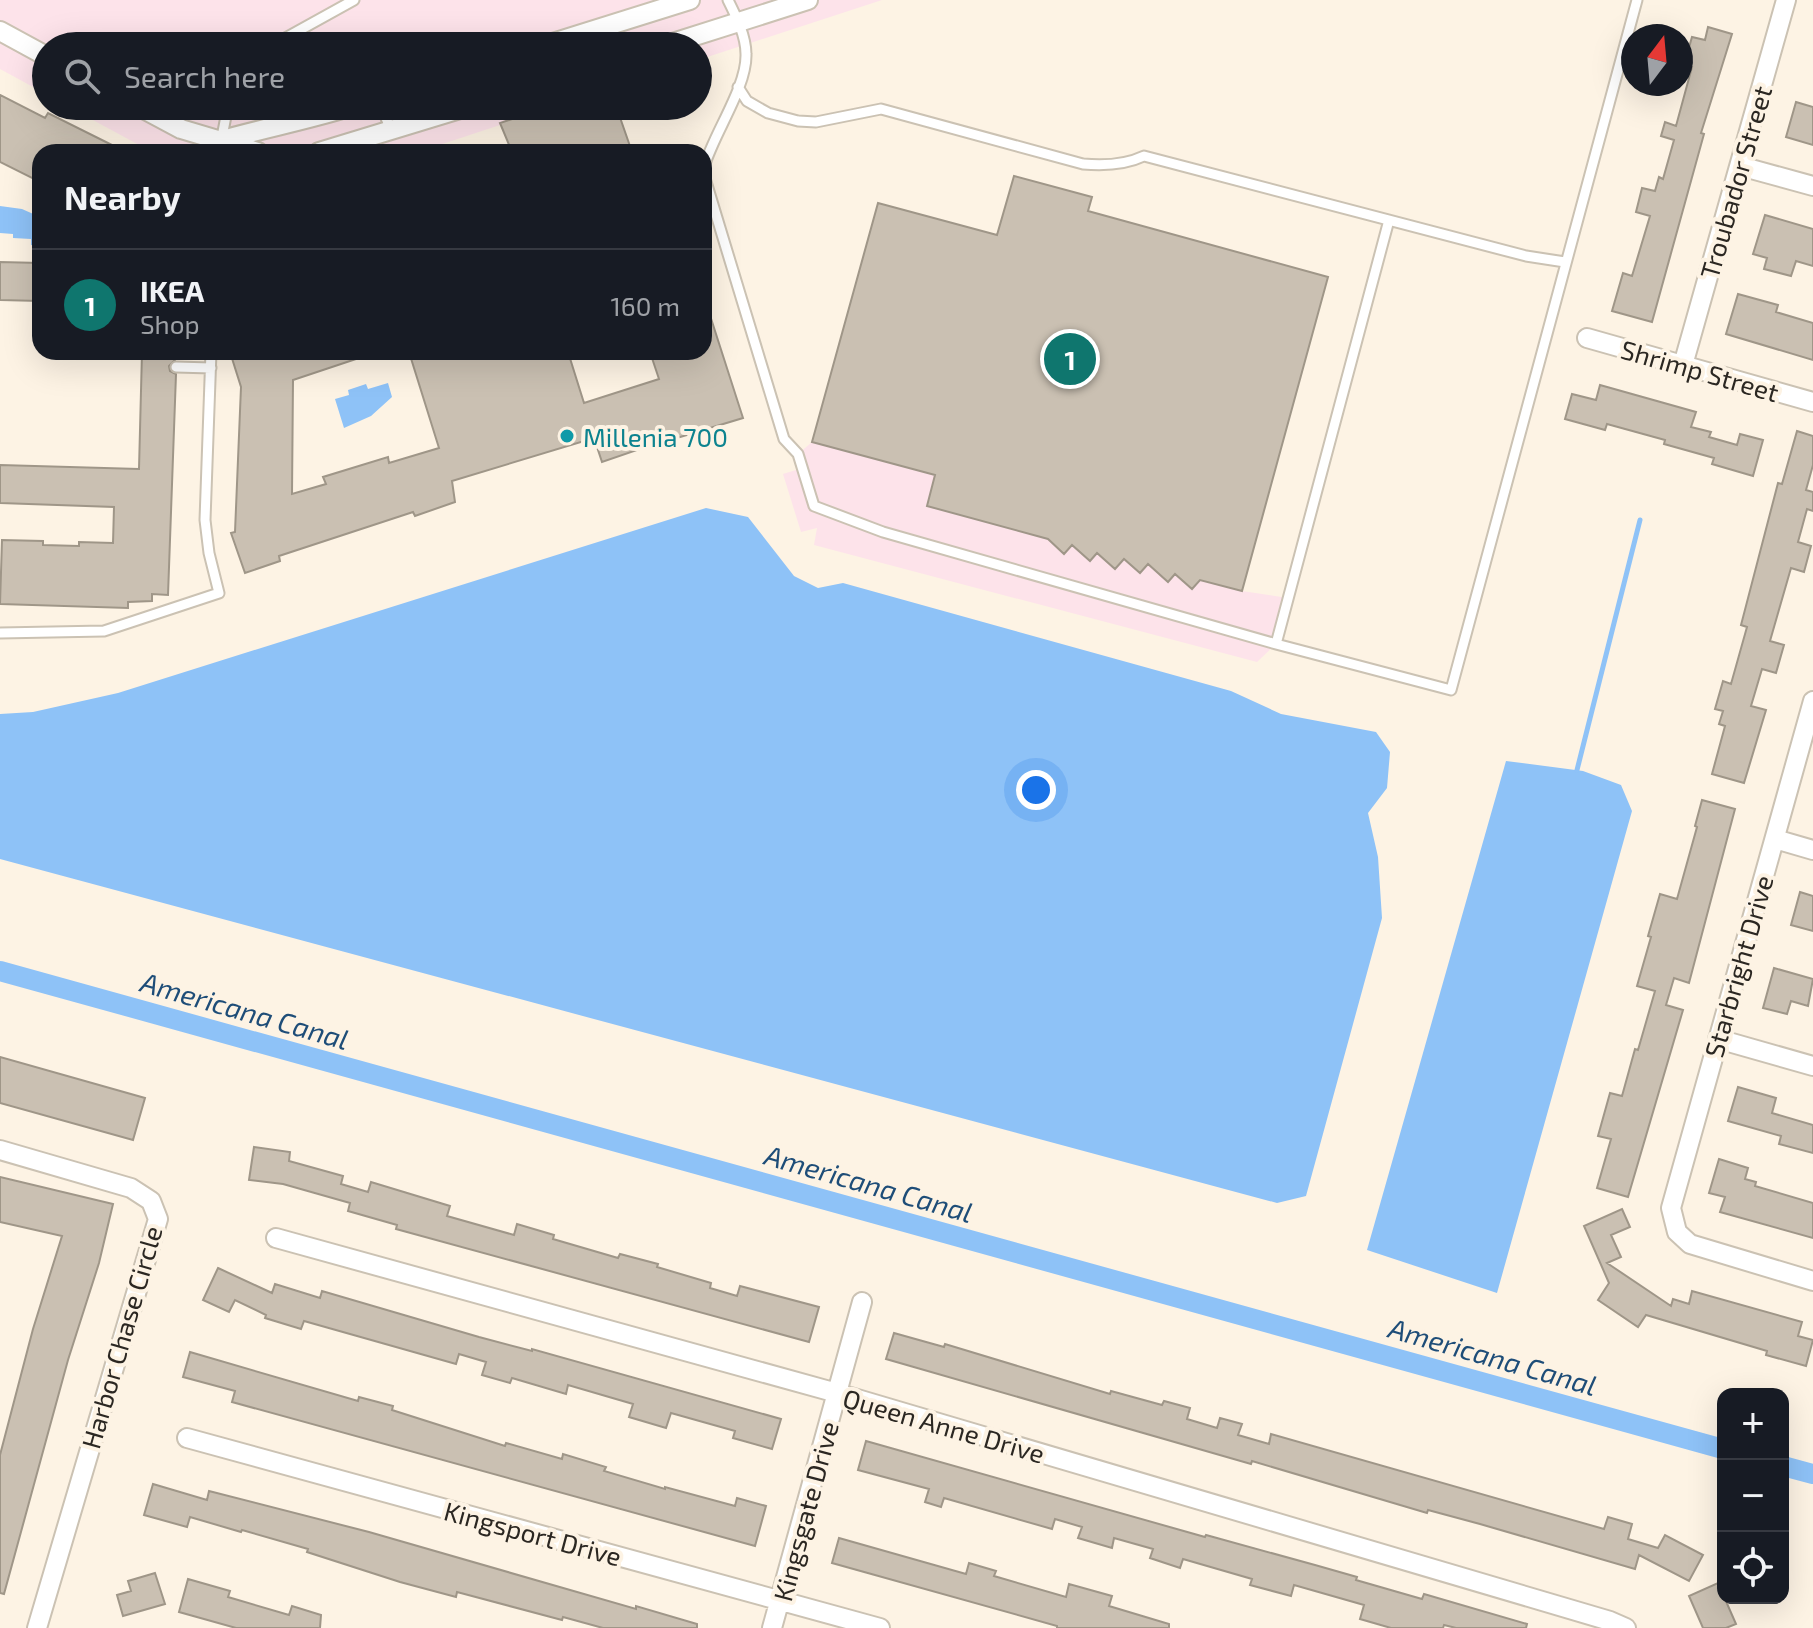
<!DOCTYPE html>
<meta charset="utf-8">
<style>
body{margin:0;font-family:"Exo 2",sans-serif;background:#242831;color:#f1f3f6}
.controls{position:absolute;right:24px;bottom:24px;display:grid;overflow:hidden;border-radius:16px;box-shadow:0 8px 32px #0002}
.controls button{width:72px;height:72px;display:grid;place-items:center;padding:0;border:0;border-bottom:2px solid #363941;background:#171b24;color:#f1f3f6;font:40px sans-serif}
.compass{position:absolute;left:1621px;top:24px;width:72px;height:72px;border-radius:50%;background:#171b24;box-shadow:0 8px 32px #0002;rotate:16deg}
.you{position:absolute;left:1036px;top:790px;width:28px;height:28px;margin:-20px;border:6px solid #fff;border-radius:50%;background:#1a73e8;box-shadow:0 0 0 12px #1a73e833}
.badge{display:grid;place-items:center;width:52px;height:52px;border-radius:50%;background:#0f766e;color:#fff;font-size:26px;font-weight:700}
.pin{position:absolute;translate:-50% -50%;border:4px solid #fff;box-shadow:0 2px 8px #0006}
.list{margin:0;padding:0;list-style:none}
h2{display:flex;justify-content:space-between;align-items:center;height:104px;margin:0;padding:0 32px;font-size:34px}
h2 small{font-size:26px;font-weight:400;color:#9ea1a6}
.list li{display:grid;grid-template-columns:52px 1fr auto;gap:24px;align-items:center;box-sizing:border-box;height:112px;padding:0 32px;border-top:2px solid #363941}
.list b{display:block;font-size:30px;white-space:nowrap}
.list p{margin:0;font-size:26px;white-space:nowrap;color:#9ea1a6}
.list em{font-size:26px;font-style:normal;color:#9ea1a6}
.icon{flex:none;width:44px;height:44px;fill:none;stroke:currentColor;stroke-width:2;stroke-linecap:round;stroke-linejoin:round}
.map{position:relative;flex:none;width:1813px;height:1628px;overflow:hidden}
.search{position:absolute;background:#171b24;box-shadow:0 8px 32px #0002;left:32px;top:32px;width:680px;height:88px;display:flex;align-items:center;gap:20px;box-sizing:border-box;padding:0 28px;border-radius:44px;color:#9ea1a6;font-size:30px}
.panel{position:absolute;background:#171b24;box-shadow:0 8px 32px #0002;left:32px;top:144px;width:680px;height:216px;border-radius:24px}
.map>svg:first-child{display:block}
.commercial{fill:#fde3ea}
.water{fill:#8ec2f7}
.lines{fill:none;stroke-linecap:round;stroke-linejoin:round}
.stream{stroke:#8ec2f7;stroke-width:5}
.canal{stroke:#8ec2f7;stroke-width:20}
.building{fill:#cac0b2;stroke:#9f9688;stroke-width:2}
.service-casing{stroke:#cbc2b3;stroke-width:13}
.minor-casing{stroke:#cbc2b3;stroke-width:22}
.service{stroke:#fff;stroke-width:9}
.minor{stroke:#fff;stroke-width:18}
.culture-dot{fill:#0f9aa8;stroke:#fdf3e4;stroke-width:3}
.labels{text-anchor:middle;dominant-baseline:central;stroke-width:8;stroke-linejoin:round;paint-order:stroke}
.street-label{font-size:26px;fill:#2b2722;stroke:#fdf3e4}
.culture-label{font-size:26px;fill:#0d838f;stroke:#fdf3e4;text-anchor:start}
.water-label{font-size:28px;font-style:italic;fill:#1e4d78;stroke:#fdf3e4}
</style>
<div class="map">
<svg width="1813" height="1628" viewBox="0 0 1813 1628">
<rect width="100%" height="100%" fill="#fdf3e4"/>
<!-- commercial -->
<path class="commercial" d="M0,0H882L698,60V46H46V94L0,69Z
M67,106H558L418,152H152Z
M812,442L935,475L927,506L1048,539L1063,553L1072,545L1090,561L1097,553L1124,559L1140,573L1148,564L1167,582L1175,574L1192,589L1200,580L1242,591L1288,598L1276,644L1257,662L814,545L817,528L801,532L783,474L796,470L798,454Z"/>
<!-- water -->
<path class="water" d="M0,206L22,209L40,217V246L31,245V239L13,238V234L0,233Z
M388,383L392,397L371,416L344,428L335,399L349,395L348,390L366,384L368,389Z
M706,508L748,517L794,576L818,588L843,583L1231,691L1281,714L1376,732L1390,752L1387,788L1368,813L1378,857L1382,918L1306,1196L1277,1203L0,859V714L33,712L118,693Z
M1506,761L1583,771L1621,785L1632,811L1497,1293L1367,1250Z"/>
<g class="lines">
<!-- stream -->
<path class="stream" d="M1577,770L1640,520"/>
<!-- canal -->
<path class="canal" d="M0,971L1723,1449
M1783,1466L1813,1474"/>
</g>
<!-- building -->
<path class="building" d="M1708,27L1732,34L1701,133L1704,134L1652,322L1612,311L1623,273L1632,276L1650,216L1636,212L1642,188L1655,191L1659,177L1663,179L1674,140L1661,136L1665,122L1676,126L1692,67L1684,65L1692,37L1705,40Z
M0,95L45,118L48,113L126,152H40V182L0,162Z
M1796,102L1813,107V145L1786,137Z
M551,106H616L632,152H512L500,123Z
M1014,176L1092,197L1088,211L1328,277L1242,591L1200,580L1192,589L1175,574L1168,582L1148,564L1140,573L1124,559L1115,569L1097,553L1090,561L1072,545L1064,554L1048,539L927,506L935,475L812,442L878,203L997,235Z
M1765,215L1813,229V266L1796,261L1791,276L1764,269L1767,258L1753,254Z
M0,262L40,263V301L0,300Z
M1738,294L1778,305L1776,312L1813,323V360L1726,334Z
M707,306L743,418L667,441L665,434L637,442L640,449L602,462L594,438L452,481L455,502L415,516L413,512L279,556L280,561L245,573L231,533L235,532L241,387L230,352H368V355L293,380L292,494L326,484L323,477L388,457L389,463L439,448L409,352H568L584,403L659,379L650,352H704V307Z
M142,352H175V360L169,366L170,371L176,374L168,595L152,594V601L128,602V608L0,604L2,540L43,541V545L79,546V542L113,543L114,507L0,503V465L139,469Z
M1600,385L1696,412L1691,427L1711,432L1709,437L1737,445L1740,434L1763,440L1753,476L1712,464L1714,458L1664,444L1665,440L1607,424L1605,430L1565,419L1572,394L1596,400Z
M1797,431L1813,436V465L1806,490L1813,492V511L1807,509L1798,542L1811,546L1804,572L1791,568L1770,641L1784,645L1776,673L1762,669L1751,706L1766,710L1744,783L1712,774L1725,726L1719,724L1723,711L1715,709L1723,681L1731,684L1747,627L1741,625L1778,483L1782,484Z
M1702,800L1735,809L1689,983L1674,978L1666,1005L1683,1010L1628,1197L1597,1188L1611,1139L1598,1136L1610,1093L1622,1096L1635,1049L1638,1050L1655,991L1637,986L1651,937L1648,936L1660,894L1677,899L1697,827L1695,826Z
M1800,892L1813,896V931L1791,925Z
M1774,968L1813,979L1808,1006L1791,1001L1787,1014L1763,1008Z
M0,1057L145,1098L133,1140L0,1103Z
M1738,1087L1776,1098L1772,1113L1813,1125V1153L1779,1144L1781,1136L1728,1121Z
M254,1147L290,1152L289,1161L343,1176L341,1184L368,1192L371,1182L450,1206L447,1216L514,1235L517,1224L554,1235L553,1239L618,1258L620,1254L658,1264L657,1267L711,1283L710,1288L737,1296L740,1286L819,1307L809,1342L396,1229L397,1225L348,1211L350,1203L283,1184L249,1180Z
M1719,1159L1748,1168L1745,1179L1756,1182L1755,1186L1813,1203V1238L1720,1212L1725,1197L1709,1193Z
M0,1177L113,1204L99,1263L68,1360L4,1594L0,1593V1455L33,1329L62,1236L0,1222Z
M1622,1209L1630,1227L1611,1235L1621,1257L1607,1263L1671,1306L1673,1299L1689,1304L1692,1291L1802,1322L1798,1336L1813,1340L1806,1366L1766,1355L1767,1351L1646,1315L1638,1327L1598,1300L1609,1283L1584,1226Z
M218,1268L272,1293L275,1284L320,1298L322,1291L479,1337L532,1351V1349L781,1419L772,1449L733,1438L735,1431L671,1413L666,1428L629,1417L633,1404L568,1385L566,1394L512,1378L510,1383L482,1375L486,1362L459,1354L456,1364L304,1321L301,1329L265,1318L266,1315L235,1300L229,1312L203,1300Z
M894,1333L944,1347L945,1344L1110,1394L1111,1391L1162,1405L1164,1401L1190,1408L1187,1419L1217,1428L1220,1418L1242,1424L1238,1435L1269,1444L1271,1434L1604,1529L1608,1517L1632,1524L1628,1539L1658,1548L1665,1535L1703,1555L1689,1581L1639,1555L1635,1569L1480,1524L1428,1510L1427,1513L1252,1461L1251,1464L886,1359Z
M190,1352L358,1401L359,1397L393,1406L392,1410L505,1446L506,1443L562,1459L563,1454L606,1467L604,1471L665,1489V1487L735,1506L737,1498L766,1506L755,1546L232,1402L235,1391L183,1377Z
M866,1441L1205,1537L1206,1535L1315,1565L1357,1577L1356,1580L1422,1599L1424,1594L1527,1624L1526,1628H1456L1444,1625L1443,1628H1391L1360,1619L1364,1605L1294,1585L1291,1596L1250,1585L1252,1579L1183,1559L1180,1568L1150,1558L1153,1549L1114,1538L1112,1548L1078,1538L1082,1527L1055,1519L1052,1529L944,1498L941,1507L925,1502L929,1489L858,1470Z
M153,1484L207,1500L209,1491L369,1532L636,1609V1606L697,1624V1628H603L563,1617L562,1620L457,1592L456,1597L400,1582L307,1552L308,1549L242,1530L241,1532L190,1517L187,1527L144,1515Z
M839,1538L966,1574L969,1563L996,1571L994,1576L1066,1597L1069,1584L1112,1596L1109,1606L1169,1624V1628H1057V1626L832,1563Z
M155,1573L165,1604L123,1616L117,1595L131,1591L128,1581Z
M188,1579L230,1591L228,1597L289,1615L292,1606L321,1615L320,1628H236L179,1612Z
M1718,1583L1736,1624L1726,1628H1703L1689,1596Z"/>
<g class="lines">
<!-- service casing -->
<g class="service-casing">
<path id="service" d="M271,46L354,0
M738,87L747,101L768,113L798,121L816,122L881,109L1083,164C1105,166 1125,165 1144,156L1526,256L1565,262
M381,106L391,130
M219,152L228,106
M704,167C714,133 747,87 746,54C746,36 736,16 728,0
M704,175L784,439L798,454L814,506L883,532L1276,644L1451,690L1637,0
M176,367L211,368
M0,633L104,631L219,593L209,553L205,520L211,352
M1276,644L1389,220"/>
</g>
<!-- minor casing -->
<g class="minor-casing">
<path id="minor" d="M0,31L46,56
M543,46L690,0
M663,46L808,0
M138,106L181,129L258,152
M219,141C264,128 308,120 352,106
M319,152L470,106
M1740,166L1813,186
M1587,338L1813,402
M1683,365L1786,0
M1813,701L1671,1208L1677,1232L1690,1244L1813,1281
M1775,839L1813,850
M1718,1039L1813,1066
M0,1150L131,1188L151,1201L158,1219L37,1628
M276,1238L837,1393L1610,1621L1626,1628
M187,1438L880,1628
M772,1628L862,1302"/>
</g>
<!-- service -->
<use href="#service" class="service"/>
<!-- minor -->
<use href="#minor" class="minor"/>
</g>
<!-- markers -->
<circle class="culture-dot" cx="567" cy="436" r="8"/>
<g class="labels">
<!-- street labels -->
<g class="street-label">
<text transform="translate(1735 182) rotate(-74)">Troubador Street</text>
<text transform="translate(1700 370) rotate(16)">Shrimp Street</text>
<text transform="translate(1738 966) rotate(-74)">Starbright Drive</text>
<text transform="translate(121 1337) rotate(-74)">Harbor Chase Circle</text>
<text transform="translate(944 1425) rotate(16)">Queen Anne Drive</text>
<text transform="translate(805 1511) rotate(-75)">Kingsgate Drive</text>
<text transform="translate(533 1533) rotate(15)">Kingsport Drive</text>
</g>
<!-- culture labels -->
<g class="culture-label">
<text x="583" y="436">Millenia 700</text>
</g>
<!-- water labels -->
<g class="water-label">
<text transform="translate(245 1010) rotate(16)">Americana Canal</text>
<text transform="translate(869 1183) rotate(16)">Americana Canal</text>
<text transform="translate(1493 1356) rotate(16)">Americana Canal</text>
</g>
</g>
</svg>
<div class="controls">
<button>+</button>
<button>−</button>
<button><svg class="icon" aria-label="locate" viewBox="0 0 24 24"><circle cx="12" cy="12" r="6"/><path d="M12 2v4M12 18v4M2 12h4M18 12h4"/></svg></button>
</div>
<svg class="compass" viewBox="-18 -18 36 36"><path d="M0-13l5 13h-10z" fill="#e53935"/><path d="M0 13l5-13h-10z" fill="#9ea1a6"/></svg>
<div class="you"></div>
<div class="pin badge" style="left:1070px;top:359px">1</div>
<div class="search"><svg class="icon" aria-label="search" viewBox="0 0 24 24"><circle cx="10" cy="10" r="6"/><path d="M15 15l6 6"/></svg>Search here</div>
<section class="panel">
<h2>Nearby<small></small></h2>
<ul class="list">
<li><span class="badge">1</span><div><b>IKEA</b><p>Shop</p></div><em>160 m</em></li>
</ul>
</section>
</div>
